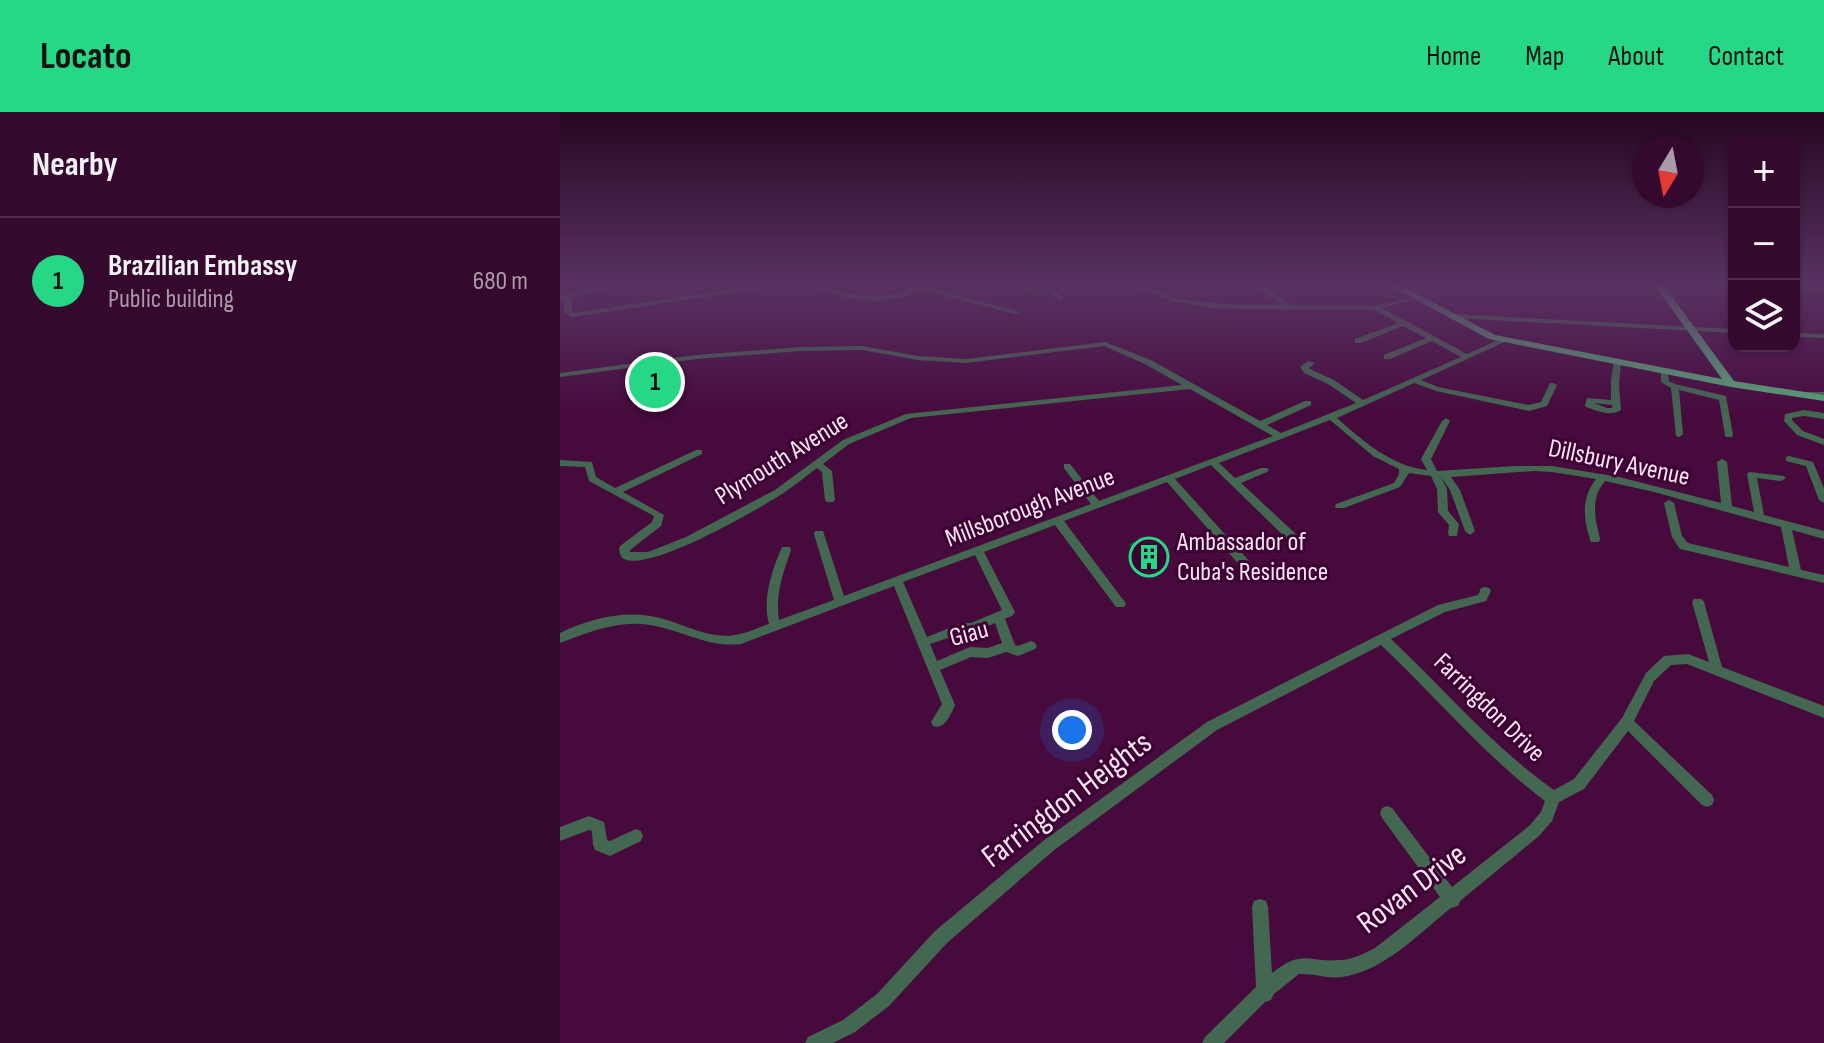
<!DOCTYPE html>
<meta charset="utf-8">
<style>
body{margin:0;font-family:"Sofia Sans Condensed",sans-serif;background:#40163a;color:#f1f3f6}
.controls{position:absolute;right:24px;top:24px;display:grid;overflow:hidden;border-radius:16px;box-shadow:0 2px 6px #0004}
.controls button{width:72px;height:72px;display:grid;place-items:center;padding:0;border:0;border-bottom:2px solid #4f294a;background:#35082e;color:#f1f3f6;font:40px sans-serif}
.compass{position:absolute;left:1072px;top:24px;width:72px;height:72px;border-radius:50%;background:#35082e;box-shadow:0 2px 6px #0004;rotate:190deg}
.you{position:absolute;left:512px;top:618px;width:28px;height:28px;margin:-20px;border:6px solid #fff;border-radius:50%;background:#1a73e8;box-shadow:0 0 0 12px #1a73e833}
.badge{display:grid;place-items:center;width:52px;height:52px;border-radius:50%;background:#26d886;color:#111;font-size:26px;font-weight:700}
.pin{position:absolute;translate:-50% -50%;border:4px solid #fff;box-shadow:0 2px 8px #0006}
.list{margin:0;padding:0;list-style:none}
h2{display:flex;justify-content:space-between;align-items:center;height:104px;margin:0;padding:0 32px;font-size:34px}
h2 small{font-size:26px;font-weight:400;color:#aa9aaa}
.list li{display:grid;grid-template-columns:52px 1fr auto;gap:24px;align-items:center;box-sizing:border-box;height:128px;padding:0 32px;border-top:2px solid #4f294a}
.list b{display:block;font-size:30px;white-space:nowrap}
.list p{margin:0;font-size:26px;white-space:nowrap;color:#aa9aaa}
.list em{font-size:26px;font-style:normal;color:#aa9aaa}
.icon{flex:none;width:44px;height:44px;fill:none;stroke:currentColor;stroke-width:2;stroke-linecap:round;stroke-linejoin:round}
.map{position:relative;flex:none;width:1264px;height:931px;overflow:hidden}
header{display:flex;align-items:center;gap:48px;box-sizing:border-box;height:112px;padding:0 40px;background:#26d886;color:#111}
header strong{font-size:38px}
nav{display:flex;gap:44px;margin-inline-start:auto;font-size:28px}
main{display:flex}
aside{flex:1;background:#35082e}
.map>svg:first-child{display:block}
.building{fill:#1f4650}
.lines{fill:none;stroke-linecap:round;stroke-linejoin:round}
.minor{fill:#446751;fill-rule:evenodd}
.major{fill:#59a377;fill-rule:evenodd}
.labels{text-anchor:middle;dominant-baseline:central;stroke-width:6;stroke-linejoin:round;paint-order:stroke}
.street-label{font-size:26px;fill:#fbe5f5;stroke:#3c0032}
.poi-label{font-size:26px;fill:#fbe5f5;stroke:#3c0032;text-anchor:start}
.near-street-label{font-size:32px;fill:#fbe5f5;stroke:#3c0032}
</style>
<header>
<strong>Locato</strong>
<nav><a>Home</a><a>Map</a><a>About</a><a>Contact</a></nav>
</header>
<main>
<aside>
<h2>Nearby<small></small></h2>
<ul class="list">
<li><span class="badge">1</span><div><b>Brazilian Embassy</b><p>Public building</p></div><em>680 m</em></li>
</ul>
</aside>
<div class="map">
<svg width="1264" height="931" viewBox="0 0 1264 931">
<rect width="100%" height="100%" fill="#470a3d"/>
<!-- building -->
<path class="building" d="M580,428L588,439L598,436L607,449L577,460L569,447L577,444L569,432Z"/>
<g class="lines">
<!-- minor -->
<path class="minor" d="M49,171H61L12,186V199L14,201L216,171H235L13,205L4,200L5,188L0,189V185Z
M242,171C255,171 266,176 279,179C305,186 329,186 354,176L339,171H351L460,200L456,202L361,178L343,185L315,189L288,186Z
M449,171H459L484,183L479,184Z
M480,171H487L504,187L499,188Z
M567,171C586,171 602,183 621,187C655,193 688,193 722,193L692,171H700L731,193L816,194L857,184V186L822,196L907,242L942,226L949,228L861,268L878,275L969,293L981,290L990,271H993L997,273L987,294L969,299L876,279L854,271L777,306C803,329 831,354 867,358L861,347L882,309L886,306L890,309L871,347L877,359L955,354H992L1059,365L1161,391L1157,350L1162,347L1167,350L1172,394L1194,400L1187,362L1189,360L1224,364L1226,366L1221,369L1197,366L1204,403L1264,419V427L1232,418L1241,458L1264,463V471L1120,437L1112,425L1104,391L1109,388L1114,391L1122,424L1128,431L1229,455L1221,415L1094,380L1045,369C1030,387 1035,406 1040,427L1039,430H1031C1023,408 1021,386 1036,367L992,360L974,359L891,365L900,378L915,419L910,423L905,419L890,378L881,365L887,377L888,399L899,412L897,424H889L888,421L889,413L878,400L877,377L871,364L849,361L840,375L784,396H776L775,394L776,392L834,371L839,362V357L813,344L770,308L659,351L675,366L701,356H707L709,358L707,360L681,371L738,424L739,427L738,430H730L651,353L615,367L690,450L691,453L690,456H682L607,370L504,409L564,489L566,492L564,495H556L495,413L424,440L455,500L453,503L445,507L455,533L458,534L471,529L475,531L477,534L475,537L458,544L446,540L428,546L411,545L380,558L395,593C391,602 385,618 373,614L371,610L382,592L334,474L181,532C148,536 122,518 90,513C58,508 30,520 0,531V521C27,508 59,499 90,504C119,508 149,530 180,522C189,520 199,515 209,512C202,487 212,458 222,435H230L231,438C223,461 215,483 219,508L274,488L254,422L255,419H263L264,422L284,484L531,392L504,356V352H510L539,389L713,324L630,277L351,306L289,332L263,352L272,359L275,388L273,390H267L265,388L262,360L257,356C245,365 234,374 222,382C197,398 90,460 64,447C60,445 60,441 59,437L60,434L92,410L94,404L29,369L25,355L0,354V348L32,350L36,365L55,376L136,338H142V342L63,380L104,403L101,414L70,438V440H88L126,425L215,378L283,328L346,302L622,273L585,252L544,234L406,251L358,248L302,238L240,239L136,247L0,265V261L136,243L240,235L302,234L358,244L406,247L545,230L591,248L700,309L745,289H751V293L707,313L721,321L796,291L768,272L744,261L740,255L748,249L755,251L749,256L750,257L774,268L803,288L901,245L872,229L830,247H824V243L866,226L843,214L801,231H795V227L838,211L815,198L660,197L613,189ZM415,443L442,498L411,511H402L367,525L343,470ZM435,511L442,531L428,536L410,535L377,549L370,532L403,521L416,519Z
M1138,171H1174V175L1141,173Z
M1234,174L1264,175V179L1234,178Z
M890,202L1174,217V221L893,206H890Z
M1234,221L1264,222V226L1234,225Z
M1054,248L1061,250L1059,274L1061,298C1050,305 1038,299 1026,295L1025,293L1027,286L1051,288V268ZM1034,291L1052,293V296H1047Z
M1101,257H1107L1109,269L1115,272L1166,284L1173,323L1172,325H1166L1165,323L1159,288L1119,278L1123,322L1119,325L1116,324L1111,276L1101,270Z
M1238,280H1264V284H1241L1237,282Z
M1244,298L1264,301V307L1244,304L1232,306V308L1243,319L1264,327V333L1237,323L1224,309L1225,302Z
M1229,344L1253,350L1264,376V391L1259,388L1246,354L1226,349V345Z
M925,475L929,476L931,479L926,489L885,500L831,527C885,578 933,635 994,678L1014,667L1062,606L1086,561L1104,544L1128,542L1149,550L1132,490L1134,487H1142L1144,490L1162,555L1264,594V606L1127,552L1111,553L1094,569L1074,609L1152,683L1154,688L1152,693L1147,695L1142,693L1068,619L1024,677L999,690L992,709L979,724L900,789L898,794L891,796C859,821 825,859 782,865C768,867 753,861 739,862L714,882L711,888L705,890L664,931H642L645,925L696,875L692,795L694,789L700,787L706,789L708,795L712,861C744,836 746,851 779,848C792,848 803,842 815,836L880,785L822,706L820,701L822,696L827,694L832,696L892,775L969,714L981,700L985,689C924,643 876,585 821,533L657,618L493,739L387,831L329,894L295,920L273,931H245L248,925L283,908L317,882L375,819L483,729L647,610L878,493L918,483L921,476Z
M29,704L44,710L47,728L50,729L76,717L81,719L83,724L81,729L50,744L35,738L33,733L32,719L29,718L0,729V715Z"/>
<!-- major -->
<path class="major" d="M825,171H836L935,223L1162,267L1093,171H1102L1174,269L1264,283V289L1171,275L929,227Z"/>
</g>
<!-- sky -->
<linearGradient id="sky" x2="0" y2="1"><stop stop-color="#270622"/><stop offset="0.57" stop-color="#583362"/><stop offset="1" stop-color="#583362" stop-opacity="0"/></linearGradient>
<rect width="1264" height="302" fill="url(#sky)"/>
<!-- icons -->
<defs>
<g id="building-ring" transform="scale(2)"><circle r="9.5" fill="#3c0032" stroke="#26d886" stroke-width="1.5"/><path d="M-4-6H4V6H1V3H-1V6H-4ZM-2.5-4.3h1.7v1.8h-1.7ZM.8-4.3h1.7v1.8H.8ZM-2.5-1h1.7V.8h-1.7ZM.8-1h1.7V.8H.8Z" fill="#26d886"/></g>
</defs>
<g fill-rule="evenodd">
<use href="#building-ring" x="589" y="445"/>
</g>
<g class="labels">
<!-- street labels -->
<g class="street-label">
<text transform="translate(222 347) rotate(-32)">Plymouth Avenue</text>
<text transform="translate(1059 351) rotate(12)">Dillsbury Avenue</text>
<text transform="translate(470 396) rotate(-21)">Millsborough Avenue</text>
<text transform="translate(409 522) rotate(-15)">Giau</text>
<text transform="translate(929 596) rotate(44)">Farringdon Drive</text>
</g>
<!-- poi labels -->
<g class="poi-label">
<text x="617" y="430">Ambassador of<tspan x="617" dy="30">Cuba's Residence</tspan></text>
</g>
<!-- near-street labels -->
<g class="near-street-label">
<text transform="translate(507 688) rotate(-37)">Farringdon Heights</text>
<text transform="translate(852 777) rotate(-37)">Rovan Drive</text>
</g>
</g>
</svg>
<div class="controls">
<button>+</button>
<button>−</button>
<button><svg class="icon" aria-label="layers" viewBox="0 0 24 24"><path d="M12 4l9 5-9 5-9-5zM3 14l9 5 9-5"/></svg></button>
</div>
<svg class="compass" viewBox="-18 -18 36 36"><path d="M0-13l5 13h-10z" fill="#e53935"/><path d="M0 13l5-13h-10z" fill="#aa9aaa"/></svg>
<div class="you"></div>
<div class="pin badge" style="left:95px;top:270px">1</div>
</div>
</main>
